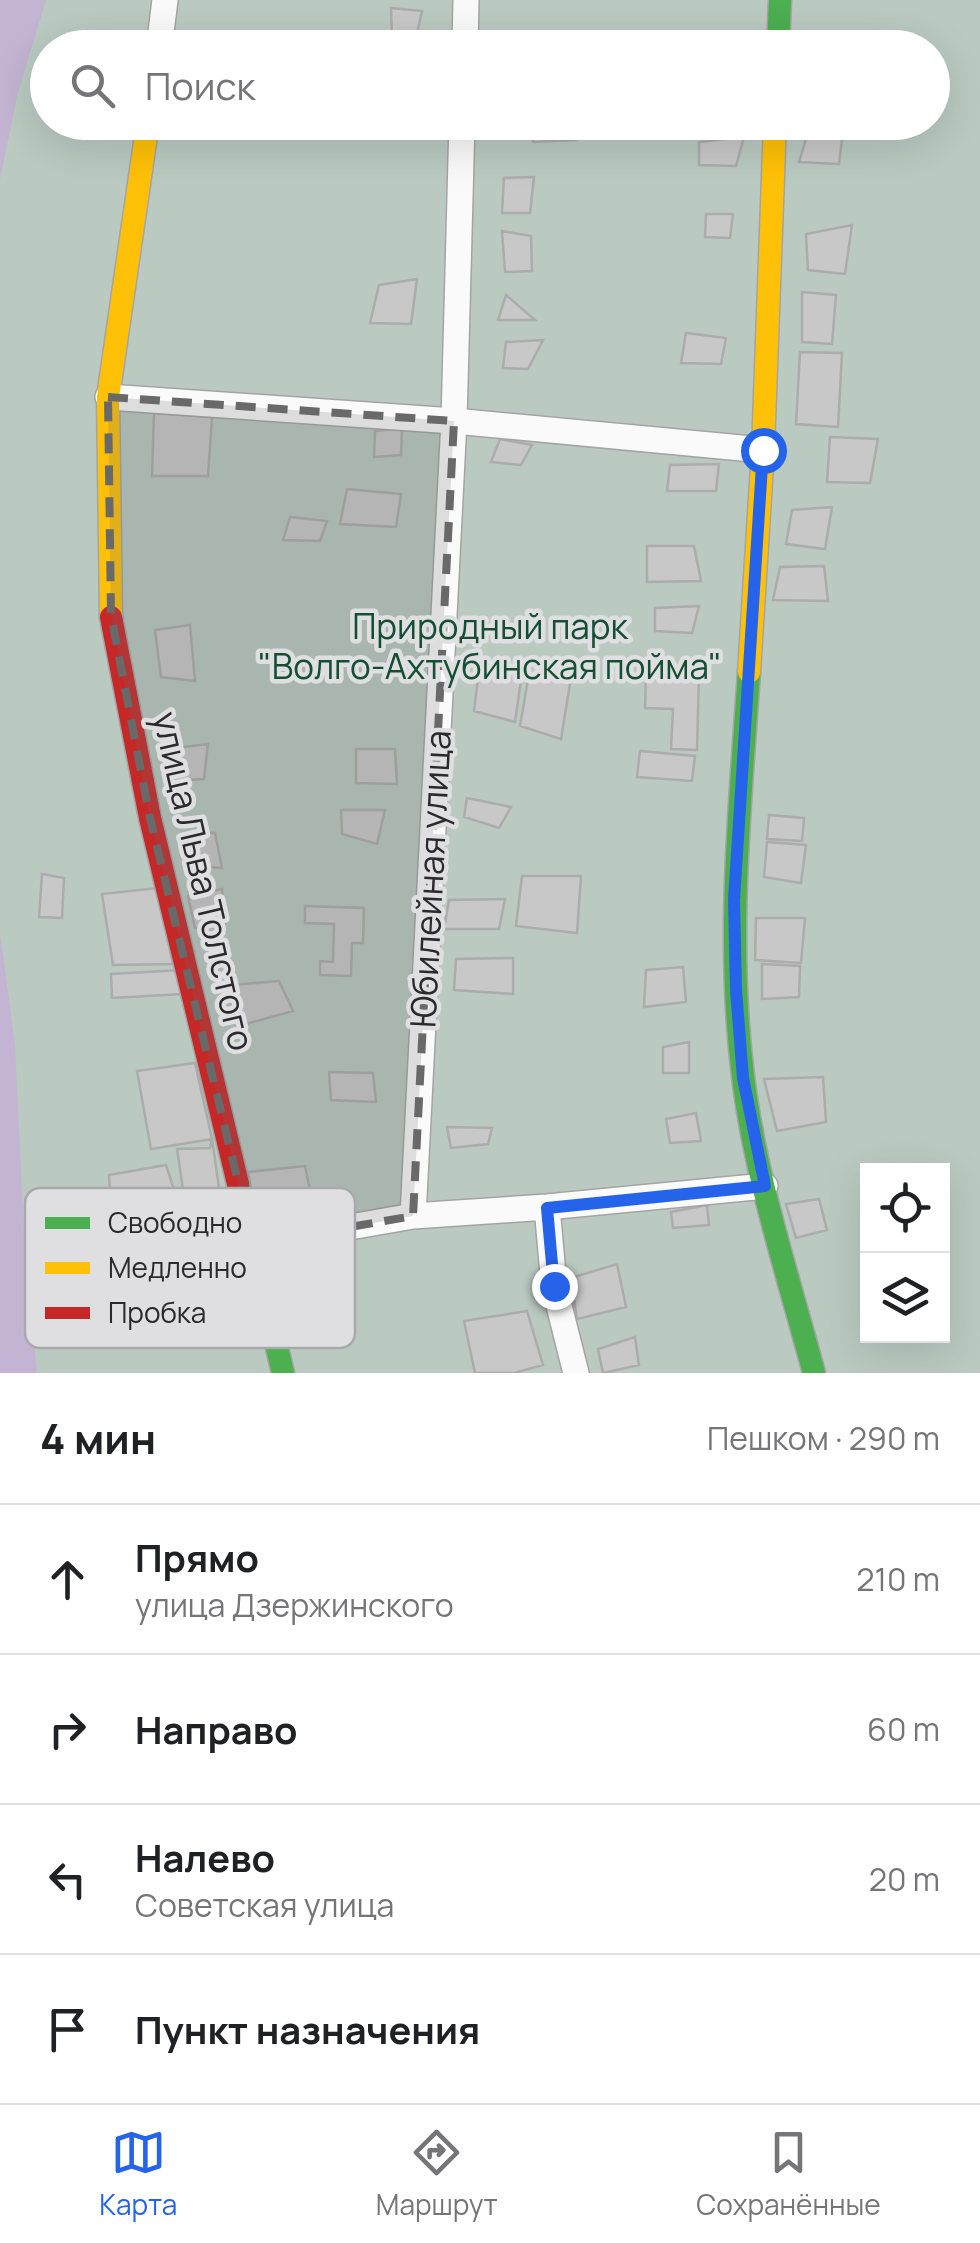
<!DOCTYPE html>
<html lang="ru">
<meta charset="utf-8">
<style>
body{margin:0;font-family:Manrope,sans-serif;background:#f2f2f2;color:#202124}
.controls{position:absolute;right:30px;bottom:30px;display:grid;overflow:hidden;border-radius:0px;box-shadow:0 10px 40px #0002}
.controls button{width:90px;height:90px;display:grid;place-items:center;padding:0;border:0;border-bottom:2px solid #e0e0e0;background:#fff;color:#202124;font:50px sans-serif}
.stop{position:absolute;width:30px;height:30px;margin:-22px;border:8px solid #2563eb;border-radius:50%;background:#fff}
.stop.end{background:#2563eb;border-color:#fff;box-shadow:0 2px 10px #0008}
.list{margin:0;padding:0;list-style:none}
h2{display:flex;justify-content:space-between;align-items:center;height:130px;margin:0;padding:0 40px;font-size:42px}
h2 small{font-size:32px;font-weight:400;color:#757577}
.list li{display:grid;grid-template-columns:65px 1fr auto;gap:30px;align-items:center;box-sizing:border-box;height:150px;padding:0 40px;border-top:2px solid #e0e0e0}
.list b{display:block;font-size:38px;white-space:nowrap}
.list p{margin:0;font-size:32px;white-space:nowrap;color:#757577}
.list em{font-size:32px;font-style:normal;color:#757577}
.icon{flex:none;width:55px;height:55px;fill:none;stroke:currentColor;stroke-width:2;stroke-linecap:round;stroke-linejoin:round}
.map{position:relative;flex:none;width:980px;height:1373px;overflow:hidden}
.search{position:absolute;background:#fff;box-shadow:0 10px 40px #0002;left:30px;right:30px;top:30px;height:110px;display:flex;align-items:center;gap:25px;box-sizing:border-box;padding:0 35px;border-radius:55px;color:#757577;font-size:38px}
.sheet{height:730px;background:#fff}
nav{display:flex;justify-content:space-around;align-items:center;box-sizing:border-box;height:140px;border-top:2px solid #e0e0e0;background:#fff;font-size:28px;color:#757577}
nav a{display:grid;justify-items:center;gap:5px}
nav .on{color:#2563eb}
.map>svg:first-child{display:block}
.green{fill:#bacac1;fill-rule:evenodd}
.water{fill:#c2b4d2}
.building{fill:#c8c8c9;stroke:#acacad;stroke-width:2.5}
.lines{fill:none;stroke-linecap:round;stroke-linejoin:round}
.street-casing{stroke:#a5a4a5;stroke-width:28}
.fast-casing{stroke:#a5a4a5;stroke-width:25}
.slow-casing{stroke:#a5a4a5;stroke-width:25}
.jam-casing{stroke:#a5a4a5;stroke-width:25}
.street{stroke:#fafafa;stroke-width:25}
.fast{stroke:#4caf50;stroke-width:22}
.slow{stroke:#ffc107;stroke-width:22}
.jam{stroke:#c62828;stroke-width:22}
.route{stroke:#2563eb;stroke-width:12}
.marked{fill:#69696a;fill-opacity:0.2;stroke:#69696a;stroke-width:8;stroke-dasharray:20 12;stroke-linejoin:round}
.labels{text-anchor:middle;dominant-baseline:central;stroke-width:9;stroke-linejoin:round;paint-order:stroke}
.park-label{font-size:35px;fill:#144f34;stroke:#dfdee1}
.street-label{font-size:35px;fill:#2a292b;stroke:#dfdee1}
.key{fill:#dfdee1;stroke:#a9a8aa;stroke-width:2.5}
.key-label{font-size:28px;fill:#2a292b}
</style>
<div class="map">
<svg width="980" height="1373" viewBox="0 0 980 1373">
<rect width="100%" height="100%" fill="#dfdfe0"/>
<!-- green -->
<path class="green" d="M0,0H980V1373H0ZM48,48H932V122H48ZM868,1170H942V1336H868Z"/>
<!-- water -->
<path class="water" d="M0,0H46L18,92L0,179Z
M0,933L15,1044L25,1255L37,1373H0Z"/>
<!-- building -->
<path class="building" d="M391,8L422,11L415,42L392,38Z
M159,122H185L184,135L158,132Z
M533,122H575L576,140L533,142Z
M811,122H844L839,164L799,162Z
M744,137L736,166L699,165V142Z
M534,177L530,213H502L504,178Z
M706,214H733L730,238L705,237Z
M852,225L845,274L808,270L806,234Z
M502,231L531,236L532,271L505,272Z
M417,279L411,324L370,323L379,285Z
M802,292L836,295L832,344L802,342Z
M506,295L535,320H498Z
M686,333L726,338L721,364L681,363Z
M543,340L528,369L503,368L506,342Z
M800,352L842,353L838,427L796,424Z
M154,413L212,417L208,476H152Z
M402,428L401,455L374,457L375,431Z
M830,437L878,439L870,483L827,482Z
M500,439L532,445L521,465L491,462Z
M719,464L716,491H667L670,465Z
M347,489L401,494L396,527L340,524Z
M832,507L825,549L786,544L792,510Z
M290,517L327,521L320,541L283,540Z
M647,546H694L701,581L647,582Z
M824,566L828,601L773,600L780,567Z
M699,606L692,633L655,631V608Z
M190,625L195,681L161,677L155,630Z
M480,661L523,667L515,722L474,711Z
M531,662L573,665L561,739L520,726Z
M646,673L699,675L697,750L671,749L673,709L645,708Z
M208,744L204,779L169,781L176,748Z
M356,749H395L397,784L356,783Z
M640,751L695,756L692,781L637,777Z
M467,798L511,807L499,828L464,817Z
M341,810H385L377,844L342,834Z
M769,815L804,818L802,841L767,839Z
M193,832L215,833L222,868L187,865Z
M767,842L806,845L801,883L764,877Z
M42,874L64,878L62,918L39,917Z
M522,876H581L577,933L516,926Z
M158,888L173,964L113,965L102,894Z
M222,889L225,923L195,928L188,896Z
M505,899L499,929H444L449,900Z
M305,906L364,908L363,943H352L351,976L320,975V961L333,962L334,924L305,923Z
M756,918H805L801,963L755,960Z
M513,958V994L454,990L456,959Z
M762,964L800,966L799,997L762,999Z
M683,967L686,1002L644,1007L646,970Z
M181,970L182,994L112,998L111,974Z
M279,981L293,1011L242,1025L232,985Z
M689,1042V1073H663V1047Z
M195,1063L212,1139L151,1149L137,1071Z
M329,1072L373,1073L376,1102L331,1100Z
M823,1077L826,1122L777,1131L764,1079Z
M696,1113L701,1141L670,1143L666,1119Z
M447,1127L492,1128L488,1144L451,1148Z
M212,1139L220,1195L184,1196L177,1149L210,1148Z
M166,1165L188,1233L113,1242L109,1175Z
M305,1166L315,1215L257,1225L248,1172Z
M819,1199L827,1230L796,1238L786,1204Z
M707,1205L709,1225L673,1228L671,1212Z
M617,1264L626,1307L577,1319L571,1278Z
M527,1311L543,1365L514,1373H475L464,1321Z
M635,1337L639,1365L603,1373L598,1349Z"/>
<g class="lines">
<!-- street casing -->
<g class="street-casing">
<path id="street" d="M159,48L165,0
M465,48L466,0
M108,397L454,421L763,450
M547,1207L554,1286L576,1373
M413,1216L454,421L462,122
M253,1244L413,1216L547,1207L765,1186"/>
</g>
<!-- fast casing -->
<g class="fast-casing">
<path id="fast" d="M778,48L780,0
M749,672C740,806 726,941 743,1076C755,1176 788,1276 814,1373
M238,1184L283,1373"/>
</g>
<!-- slow casing -->
<g class="slow-casing">
<path id="slow" d="M111,617L108,397L148,122
M749,672L763,450L775,122"/>
</g>
<!-- jam casing -->
<g class="jam-casing">
<path id="jam" d="M111,617L150,818L238,1184"/>
</g>
<!-- street -->
<use href="#street" class="street"/>
<!-- fast -->
<use href="#fast" class="fast"/>
<!-- slow -->
<use href="#slow" class="slow"/>
<!-- jam -->
<use href="#jam" class="jam"/>
</g>
<g class="lines">
<!-- route -->
<path class="route" d="M554,1286L547,1208L765,1186L743,1078L736,990L734,900L763,450"/>
</g>
<!-- marked area -->
<path class="marked" d="M108,397L454,421L413,1216L253,1244L150,818L111,615Z"/>
<g class="labels">
<!-- park labels -->
<g class="park-label">
<text x="490" y="626">Природный парк<tspan x="490" dy="40">"Волго-Ахтубинская пойма"</tspan></text>
</g>
<!-- street labels -->
<g class="street-label">
<text transform="translate(430 879) rotate(-87)">Юбилейная улица</text>
<text transform="translate(204 881) rotate(77)">улица Льва Толстого</text>
</g>
</g>
<!-- legend -->
<rect x="25" y="1188" width="330" height="160" rx="15" class="key"/>
<rect x="45" y="1217" width="45" height="12" fill="#4caf50"/>
<rect x="45" y="1262" width="45" height="12" fill="#ffc107"/>
<rect x="45" y="1307" width="45" height="12" fill="#c62828"/>
<g class="key-label">
<text x="108" y="1233">Свободно</text>
<text x="108" y="1278">Медленно</text>
<text x="108" y="1323">Пробка</text>
</g>
</svg>
<div class="controls">
<button><svg class="icon" aria-label="locate" viewBox="0 0 24 24"><circle cx="12" cy="12" r="6"/><path d="M12 2v4M12 18v4M2 12h4M18 12h4"/></svg></button>
<button><svg class="icon" aria-label="layers" viewBox="0 0 24 24"><path d="M12 4l9 5-9 5-9-5zM3 14l9 5 9-5"/></svg></button>
</div>
<div class="stop" style="left:763px;top:450px"></div>
<div class="stop end" style="left:554px;top:1286px"></div>
<div class="search"><svg class="icon" aria-label="search" viewBox="0 0 24 24"><circle cx="10" cy="10" r="6"/><path d="M15 15l6 6"/></svg>Поиск</div>
</div>
<section class="sheet">
<h2>4 мин<small>Пешком · 290 m</small></h2>
<ul class="list">
<li><svg class="icon" aria-label="ahead" viewBox="0 0 24 24"><path d="M12 20V5M6 11l6-6 6 6"/></svg><div><b>Прямо</b><p>улица Дзержинского</p></div><em>210 m</em></li>
<li><svg class="icon" aria-label="right" viewBox="0 0 24 24"><path d="M7 20v-9h11M14 6l5 5-5 5"/></svg><div><b>Направо</b></div><em>60 m</em></li>
<li><svg class="icon" aria-label="left" viewBox="0 0 24 24"><path d="M17 20v-9H6M10 6l-5 5 5 5"/></svg><div><b>Налево</b><p>Советская улица</p></div><em>20 m</em></li>
<li><svg class="icon" aria-label="arrive" viewBox="0 0 24 24"><path d="M6 21V4h12l-3 4 3 4H6"/></svg><div><b>Пункт назначения</b></div></li>
</ul>
</section>
<nav>
<a class="on"><svg class="icon" aria-label="map" viewBox="0 0 24 24"><path d="M3 6l6-2 6 2 6-2v14l-6 2-6-2-6 2zM9 4v14M15 6v14"/></svg>Карта</a>
<a><svg class="icon" aria-label="directions" viewBox="0 0 24 24"><path d="M12 3l9 9-9 9-9-9zM9 14v-3h6M13 9l2 2-2 2"/></svg>Маршрут</a>
<a><svg class="icon" aria-label="saved" viewBox="0 0 24 24"><path d="M7 4h10v16l-5-4-5 4z"/></svg>Сохранённые</a>
</nav>
